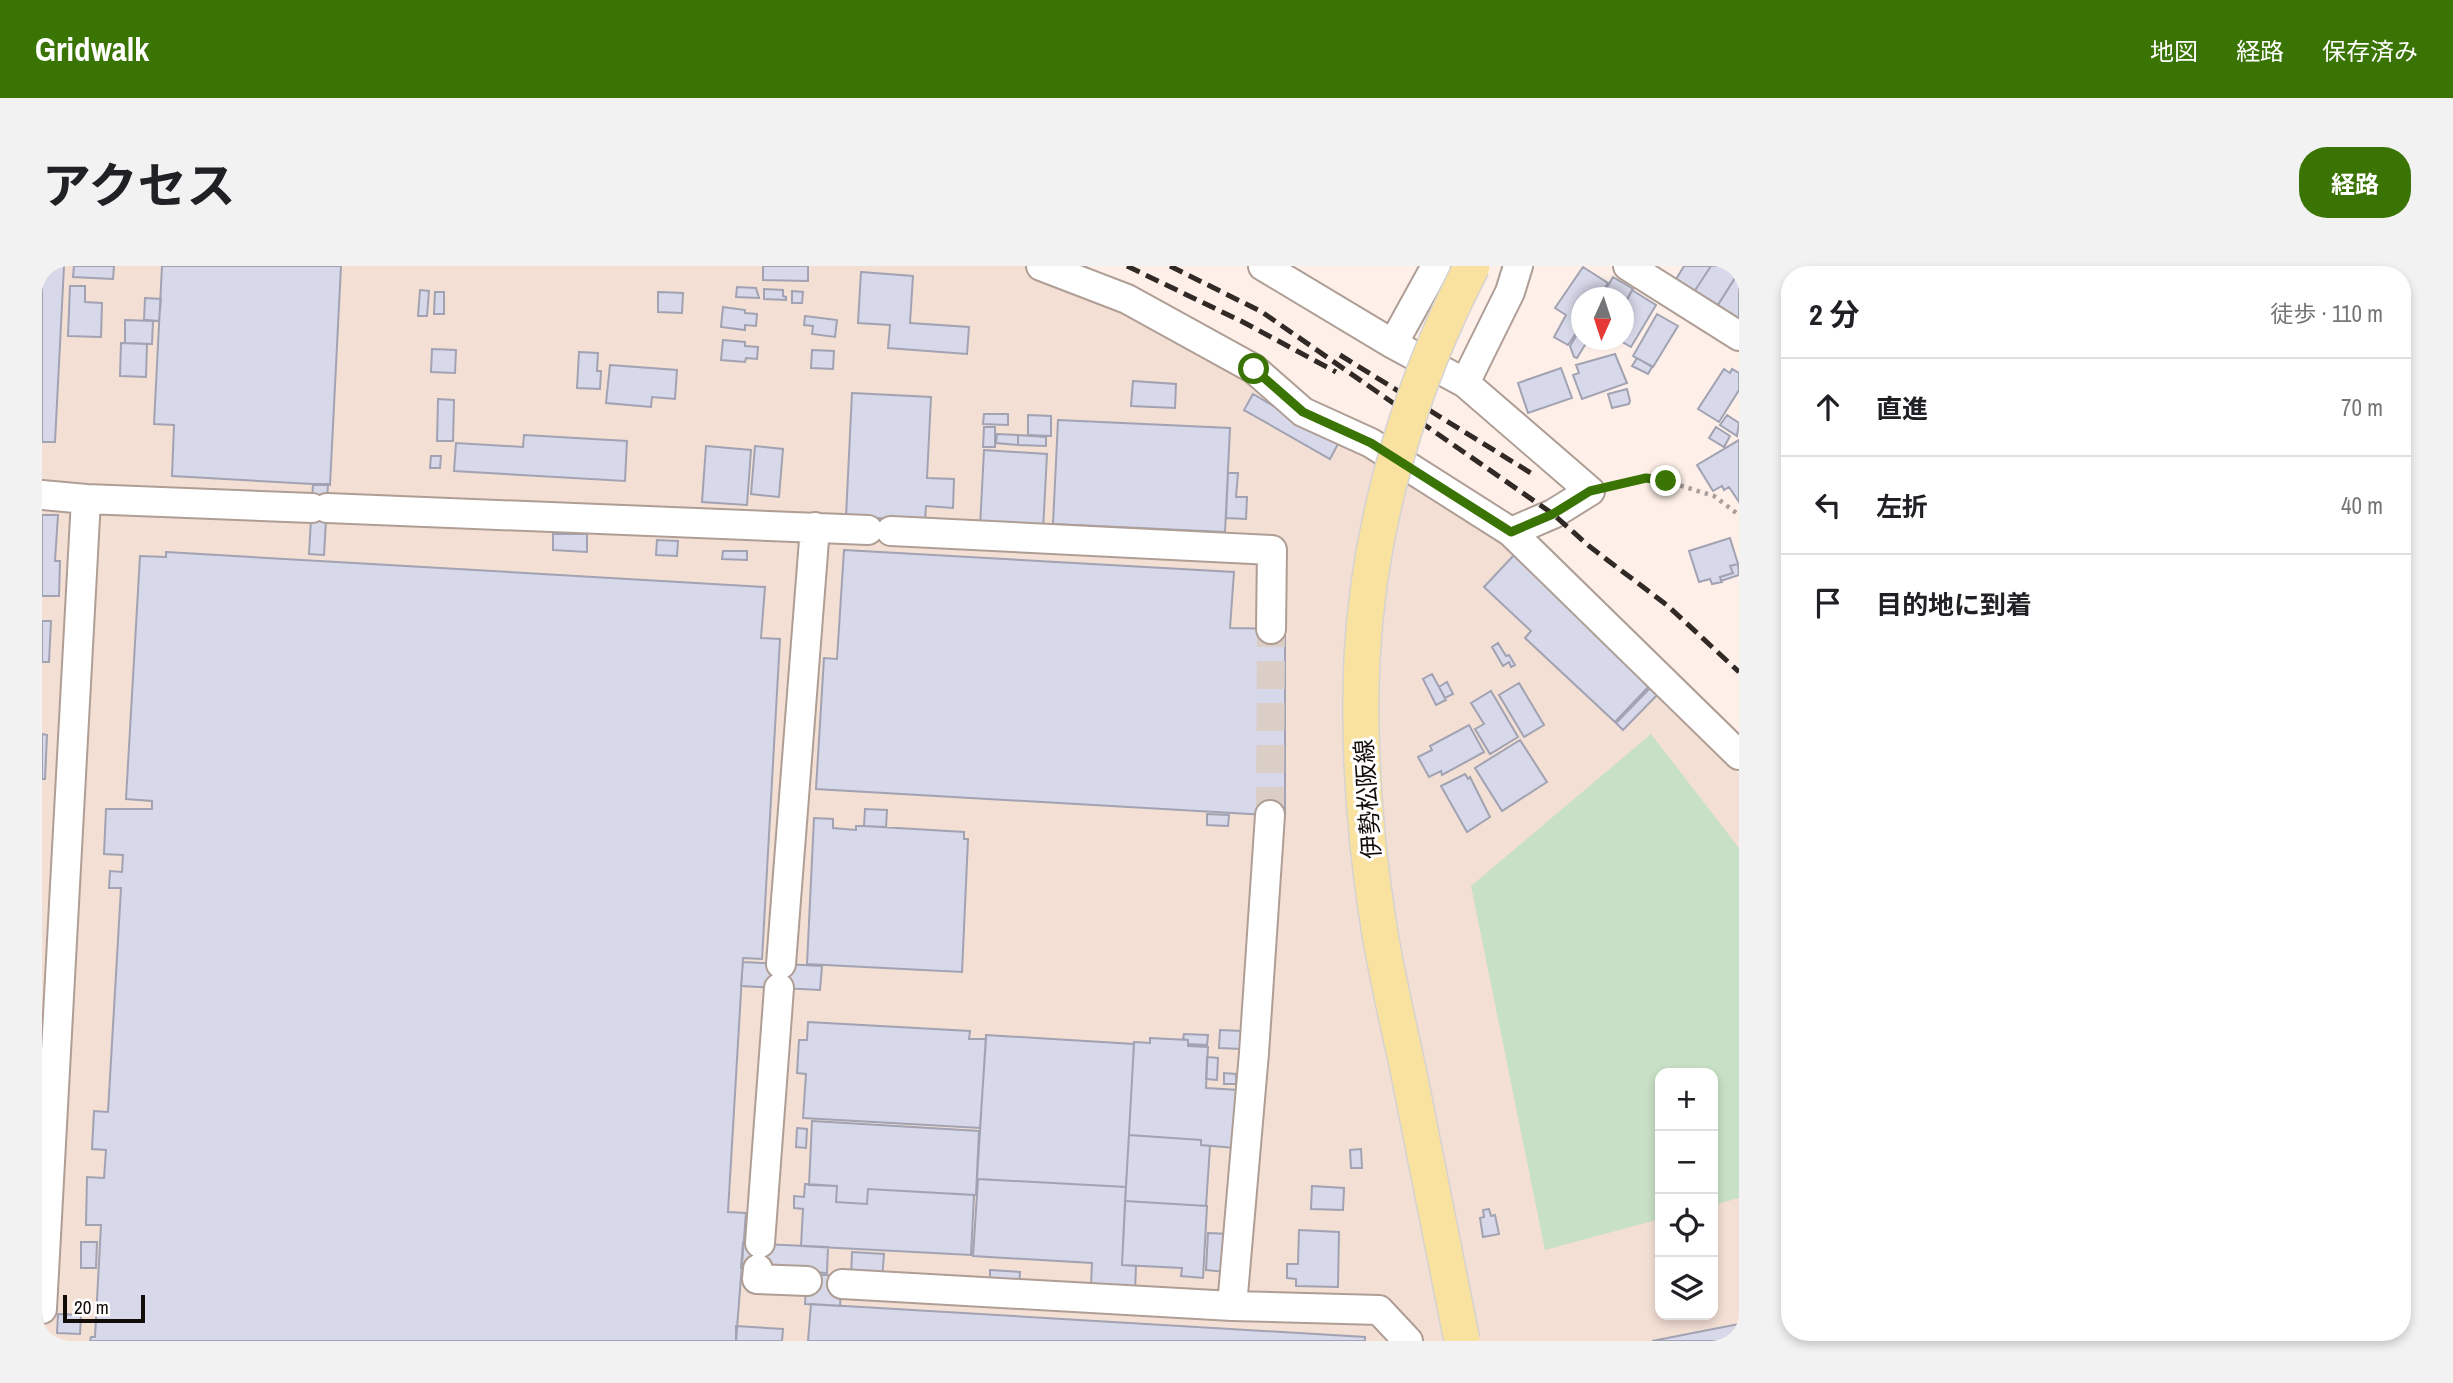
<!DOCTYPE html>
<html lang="ja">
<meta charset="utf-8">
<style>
body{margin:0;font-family:"Archivo Narrow","Noto Sans JP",sans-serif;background:#f2f2f2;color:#202124}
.controls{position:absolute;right:21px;bottom:21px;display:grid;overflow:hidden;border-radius:14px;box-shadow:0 4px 10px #0003}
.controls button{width:63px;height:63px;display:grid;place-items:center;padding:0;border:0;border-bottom:2px solid #e0e0e0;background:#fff;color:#202124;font:35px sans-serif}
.compass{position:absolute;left:1529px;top:21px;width:63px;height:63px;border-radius:50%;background:#fff;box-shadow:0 4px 10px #0003;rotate:183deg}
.scale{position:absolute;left:21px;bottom:18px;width:82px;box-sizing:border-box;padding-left:7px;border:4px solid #130d0a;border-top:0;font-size:19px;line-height:24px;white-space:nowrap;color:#130d0a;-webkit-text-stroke:5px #fff;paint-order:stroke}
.stop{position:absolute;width:21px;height:21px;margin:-16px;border:5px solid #3a7404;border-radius:50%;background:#fff}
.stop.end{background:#3a7404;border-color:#fff;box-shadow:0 2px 7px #0008}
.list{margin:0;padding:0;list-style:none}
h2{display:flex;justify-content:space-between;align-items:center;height:91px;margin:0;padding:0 28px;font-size:30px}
h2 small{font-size:23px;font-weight:400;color:#757577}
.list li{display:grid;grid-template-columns:46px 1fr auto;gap:21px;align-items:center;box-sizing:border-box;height:98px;padding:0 28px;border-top:2px solid #e0e0e0}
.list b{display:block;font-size:26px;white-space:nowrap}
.list em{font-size:23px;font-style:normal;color:#757577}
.icon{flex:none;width:38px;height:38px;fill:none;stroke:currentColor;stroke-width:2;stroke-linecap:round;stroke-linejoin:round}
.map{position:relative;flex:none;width:1697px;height:1075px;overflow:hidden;border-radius:28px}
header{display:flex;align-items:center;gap:42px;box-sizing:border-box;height:98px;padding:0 35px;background:#3a7404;color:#fff}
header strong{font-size:33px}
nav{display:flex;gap:38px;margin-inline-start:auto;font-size:24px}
.intro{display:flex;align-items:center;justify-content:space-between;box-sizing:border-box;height:168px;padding:0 42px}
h1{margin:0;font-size:49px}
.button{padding:18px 32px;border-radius:28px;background:#3a7404;color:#fff;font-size:24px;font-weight:700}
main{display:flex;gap:42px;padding:0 42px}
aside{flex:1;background:#fff;border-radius:28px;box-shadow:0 4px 10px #0003}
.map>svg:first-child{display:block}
.built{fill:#f3dfd4;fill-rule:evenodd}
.green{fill:#c8e0c5}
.building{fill:#d7d8e9;stroke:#a1a2b2;stroke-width:2}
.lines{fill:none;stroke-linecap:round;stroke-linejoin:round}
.minor-tunnel{stroke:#dbcec7;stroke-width:28;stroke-dasharray:28 14;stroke-linecap:butt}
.minor-casing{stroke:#ae9e95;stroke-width:32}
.path{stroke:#ab9f99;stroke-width:4.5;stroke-dasharray:3.5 5;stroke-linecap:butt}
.minor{stroke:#fff;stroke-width:28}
.rail{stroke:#302925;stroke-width:5;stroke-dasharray:14 7;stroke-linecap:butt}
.major-bridge-casing{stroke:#d5d3d3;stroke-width:38;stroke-linecap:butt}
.major-bridge{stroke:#f9e2a0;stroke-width:35}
.route{stroke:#3a7404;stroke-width:9}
.labels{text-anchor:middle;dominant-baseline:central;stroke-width:6;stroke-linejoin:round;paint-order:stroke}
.street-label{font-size:24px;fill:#130d0a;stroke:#fff}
</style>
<header>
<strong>Gridwalk</strong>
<nav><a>地図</a><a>経路</a><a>保存済み</a></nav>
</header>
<div class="intro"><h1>アクセス</h1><a class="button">経路</a></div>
<main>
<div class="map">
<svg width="1697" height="1075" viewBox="0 0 1697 1075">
<rect width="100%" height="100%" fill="#fef0e8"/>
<!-- built -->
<path class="built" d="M0,0H1045L1173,72L1455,268L1697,507V1075H0ZM1618,807H1671V1049H1618Z"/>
<!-- green -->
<path class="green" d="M1609,468L1697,582V932L1671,939V807H1618V953L1503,984L1429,620Z"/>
<!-- building -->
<path class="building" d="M0,0H22L13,176H0Z
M32,0H72L71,13L31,11Z
M120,0H299L288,219L130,210L132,159L112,158Z
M721,0H766V15L721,14Z
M1642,0H1669L1652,26L1633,15Z
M1669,0H1697V6L1674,42L1652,26Z
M1541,1L1566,17L1556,32H1540V58L1526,79L1512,71L1524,49L1513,42Z
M819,6L871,10L868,57L927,61L925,88L846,82L848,59L816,57Z
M1696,7H1697V55L1674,42Z
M1571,11L1591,23L1582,39V32H1559Z
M28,20H43V36L60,37L59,71L26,70Z
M695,21L714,22L717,32L694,31Z
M722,23L741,24V30L744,31V34L722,33Z
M378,24L387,25L385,50H376Z
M1590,24L1614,39L1589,81L1577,74H1582V39Z
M750,25L761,26L760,37H750Z
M393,26H402V48H392Z
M616,26L641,27L640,47L616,46Z
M103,32L119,33L117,55L102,54Z
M681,41L703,44V47L715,48L714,60L703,59V64L679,61Z
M1615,48L1636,60L1611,101L1591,90Z
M763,50L795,54L793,71L770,68L771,60L762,59Z
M83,54L111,55L110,78L83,77Z
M1539,62L1540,74H1546L1535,92L1532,91L1528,80Z
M681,74L703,76V80L716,81L715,93L704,92L703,96L679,94Z
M79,77L105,78L104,111L78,110Z
M390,83L414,84L413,107L389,106Z
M770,84L792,85L791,103L769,102Z
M537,86L556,87L555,105H559L558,123L535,122Z
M1573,88L1585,117L1540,133L1531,109L1537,107L1534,99Z
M1595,92L1610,101L1606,108L1590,100Z
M568,99L635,104L633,133L610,131L609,141L564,137Z
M1519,102L1530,132L1486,147L1476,117Z
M1682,103L1688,107L1690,103L1697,107V124L1677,156L1656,143Z
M1091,115L1134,118L1133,142L1089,140Z
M1585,123L1588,135L1587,138L1570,142L1566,128Z
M810,127L889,131L885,212L912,213L911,242L884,240L883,254L804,251Z
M1211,128L1296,178L1288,193L1202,144Z
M396,133L412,134L411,175H395Z
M942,148H966V159L941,158Z
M986,149L1009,150V170L986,169Z
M1685,149L1697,157L1695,170L1678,159Z
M1016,154L1188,162L1183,266L1011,258Z
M942,161H953V181H941Z
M1674,161L1688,170L1682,181L1667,172Z
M955,168L976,169V179L954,177Z
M482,169L585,175L583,215L412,205L414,177L481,181Z
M976,169L1004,171V180L976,179Z
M1697,174V236L1687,221L1682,224L1680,220L1671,225L1655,199Z
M664,180L709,184L705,239L660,236Z
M713,180L741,183L737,231L709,228Z
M942,184L1005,188L1001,265L938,261Z
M389,190H399L398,202H388Z
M1186,207H1196L1194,231H1205L1204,253L1184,252Z
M271,218H286L282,289L267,288Z
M0,249H16L13,295H18L17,330H0Z
M511,268H545V286L511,284Z
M1688,272L1696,298L1688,300L1691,307L1678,311L1680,316L1670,318L1668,313L1657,316L1647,285Z
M615,274L636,275L635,290L614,289Z
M802,284L1192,306L1188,362L1243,363V550L774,523L782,392L795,393Z
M681,285H705V294L680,293Z
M124,286L723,321L719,372L738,373L720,693L701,692L686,946L704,947L694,1075H48L49,1071H53L59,959H44L45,911L62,912L64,884L50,883L52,845L66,846L79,622H67L68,605L80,606L81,589L62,588L64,543H110V535L84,533L98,290L124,291Z
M1472,289L1610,417L1573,456L1483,372L1489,365L1442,321Z
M1696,298L1697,309L1679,315L1678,311L1691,307L1688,300Z
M0,355H9L7,396H0Z
M1456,377L1464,390L1467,389L1473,399L1469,401L1467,396L1461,400L1450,381Z
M1390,408L1404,434L1394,439L1381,413Z
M1405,416L1411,428L1403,432L1397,421Z
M1477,417L1502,459L1482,471L1457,429Z
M1612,418L1619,425L1581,464L1574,457Z
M1449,425L1476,471L1448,488L1433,463L1442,458L1429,437Z
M1427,459L1442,486L1400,509L1399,505L1387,511L1376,491L1390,484L1388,480Z
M0,468L5,469L3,513H0Z
M1478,474L1505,516L1460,545L1433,502Z
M1423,508L1426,513L1428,511L1448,551L1425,566L1399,520Z
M823,543L845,544L844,561L822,560Z
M1165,548L1187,549L1186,560L1165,559Z
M772,552L791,553V562L814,564V560H822L922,566V573H926L920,706L765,698Z
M701,696L780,700L778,724L699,720Z
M766,756L928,765L927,773H944L938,862L761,852L764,808L755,807L757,774H765Z
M1178,764L1200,765L1199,783L1177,782Z
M1142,768L1166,769L1165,779L1146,778V774L1141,773Z
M944,769L1092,778L1084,921L935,913Z
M1108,772L1146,774V780L1166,781L1164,822L1197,824L1193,882L1159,879V874L1087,869L1092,776L1108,777Z
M1165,791L1176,792L1175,814L1164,813Z
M1182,807L1194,808V818H1182Z
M770,855L937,865L934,929L826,923L825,938L794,936L795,920L767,919Z
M755,862L765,863L764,882L754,881Z
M1087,869L1159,874V879L1168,880L1164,940L1083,935Z
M1319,883L1320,902H1309L1308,884Z
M936,913L1084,921L1080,999L1094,1000L1093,1024L1049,1021L1050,997L931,990Z
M763,918L795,920L794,936L825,938L826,923L932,929L929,989L759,980L761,943L752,942V930L762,931Z
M1270,920L1302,922L1301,944L1269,943Z
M1083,935L1165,940L1161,1012L1139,1010L1140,1002L1080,999Z
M1447,943L1449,950L1453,949L1457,968L1441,971L1438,952L1442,951L1441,944Z
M1257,964L1297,966L1296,1021L1254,1020V1013L1245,1012V998H1256Z
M1166,967L1187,968L1185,1006L1164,1004Z
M39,976H55L54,1002H39Z
M701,977L786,981L785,1007L699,1002Z
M810,986L842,988L840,1013L809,1012Z
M948,1004L978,1006L977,1021L948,1019Z
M765,1008L800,1010L798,1040L763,1038Z
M769,1038L1323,1071V1075H766Z
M16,1048L39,1049L38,1068L15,1067Z
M1697,1058V1075H1610Z
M694,1060L741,1063L740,1075H694Z"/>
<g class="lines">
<!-- minor-tunnel -->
<path class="minor-tunnel" d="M1228,549L1229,363"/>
<!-- minor casing -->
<g class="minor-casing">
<path id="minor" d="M999,0L1085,33L1212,103L1261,146L1329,177L1469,266L1697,489
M1221,0L1351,78
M1394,0L1351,78L1423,117L1548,225L1511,248L1469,266
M1586,0L1697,70
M1423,117L1468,26L1476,0
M0,229L44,233L270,242
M285,242L826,264
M849,265L1230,284L1229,363
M1228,549L1212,787L1190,1040L1337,1044L1366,1075
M739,698L773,261
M718,977L737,722
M716,1003L715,1013L765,1015
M800,1018L1190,1040
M0,1043L44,233"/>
</g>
<!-- path -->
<path class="path" d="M1572,219L1604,212L1624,215L1672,230L1697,249"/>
<!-- minor -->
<use href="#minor" class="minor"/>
<!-- rail -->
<path class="rail" d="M1085,0L1201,56L1294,106
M1128,0L1220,46L1511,248L1547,280L1626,340L1697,406
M1298,89L1492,209"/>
<!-- major-bridge casing -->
<g class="major-bridge-casing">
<path id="major-bridge" d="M1420,1075C1402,984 1384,894 1366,803C1356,757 1345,710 1337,662C1323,574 1316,481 1320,392C1327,256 1368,120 1430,0"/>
</g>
<!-- major-bridge -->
<use href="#major-bridge" class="major-bridge"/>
</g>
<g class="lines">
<!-- route -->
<path class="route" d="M1212,103L1261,146L1329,177L1469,266L1511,248L1548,225L1604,212L1624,215"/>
</g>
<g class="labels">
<!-- street labels -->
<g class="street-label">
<text transform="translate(1325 533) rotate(-94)">伊勢松阪線</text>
</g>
</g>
</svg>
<div class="controls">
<button>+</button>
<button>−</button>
<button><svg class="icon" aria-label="locate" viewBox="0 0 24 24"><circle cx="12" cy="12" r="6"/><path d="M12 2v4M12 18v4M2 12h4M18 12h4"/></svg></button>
<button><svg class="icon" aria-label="layers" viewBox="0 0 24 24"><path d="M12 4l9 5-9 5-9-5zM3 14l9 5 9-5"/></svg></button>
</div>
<svg class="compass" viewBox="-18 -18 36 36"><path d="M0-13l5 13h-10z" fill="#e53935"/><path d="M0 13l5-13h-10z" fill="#757577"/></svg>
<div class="scale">20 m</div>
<div class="stop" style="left:1212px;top:103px"></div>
<div class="stop end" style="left:1624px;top:215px"></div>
</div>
<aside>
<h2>2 分<small>徒歩 · 110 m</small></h2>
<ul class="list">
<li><svg class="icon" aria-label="ahead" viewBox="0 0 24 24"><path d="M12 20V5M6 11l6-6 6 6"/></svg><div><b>直進</b></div><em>70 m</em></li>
<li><svg class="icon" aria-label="left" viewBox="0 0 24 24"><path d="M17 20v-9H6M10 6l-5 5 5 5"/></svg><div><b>左折</b></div><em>40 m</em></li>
<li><svg class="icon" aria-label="arrive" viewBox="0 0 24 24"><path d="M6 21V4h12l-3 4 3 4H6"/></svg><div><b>目的地に到着</b></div></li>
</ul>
</aside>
</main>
